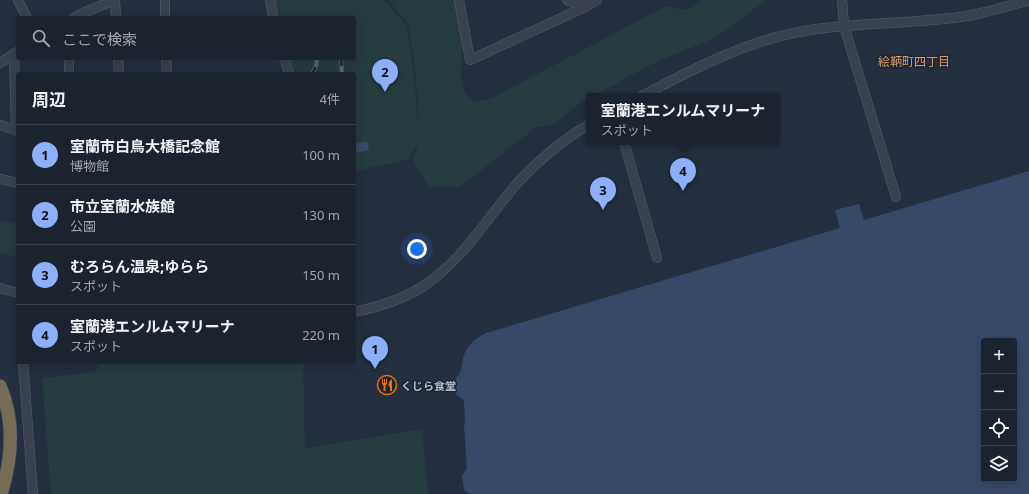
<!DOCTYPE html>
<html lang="ja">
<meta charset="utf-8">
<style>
body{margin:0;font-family:"Noto Sans","Noto Sans JP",sans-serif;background:#242b37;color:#f1f3f6}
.controls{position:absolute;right:12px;bottom:12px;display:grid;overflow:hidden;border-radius:4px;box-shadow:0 2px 10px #0003}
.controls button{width:36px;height:36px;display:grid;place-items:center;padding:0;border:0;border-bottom:1px solid #39404b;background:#1b232f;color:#f1f3f6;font:20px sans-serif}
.you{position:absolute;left:417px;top:249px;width:14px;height:14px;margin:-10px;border:3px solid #fff;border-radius:50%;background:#1a73e8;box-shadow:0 0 0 6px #1a73e833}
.badge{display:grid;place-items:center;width:26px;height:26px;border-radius:50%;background:#8bb0f9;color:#111;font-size:13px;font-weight:700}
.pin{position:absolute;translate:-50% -33px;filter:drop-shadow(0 1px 2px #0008)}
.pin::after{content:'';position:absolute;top:21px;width:14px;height:12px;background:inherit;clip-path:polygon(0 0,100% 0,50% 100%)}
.popup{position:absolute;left:586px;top:93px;width:194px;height:52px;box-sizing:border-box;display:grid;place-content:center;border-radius:4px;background:#1b232f;filter:drop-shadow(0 1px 3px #0005);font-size:13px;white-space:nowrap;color:#a0a4aa}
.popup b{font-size:15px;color:#f1f3f6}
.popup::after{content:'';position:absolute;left:50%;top:100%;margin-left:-8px;border:8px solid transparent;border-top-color:#1b232f}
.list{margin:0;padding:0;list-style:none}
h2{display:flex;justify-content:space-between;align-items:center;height:52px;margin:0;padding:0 16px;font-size:17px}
h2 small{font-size:13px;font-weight:400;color:#a0a4aa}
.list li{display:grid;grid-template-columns:26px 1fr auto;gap:12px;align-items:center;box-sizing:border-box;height:60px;padding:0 16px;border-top:1px solid #39404b}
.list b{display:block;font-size:15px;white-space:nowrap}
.list p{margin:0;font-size:13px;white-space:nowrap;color:#a0a4aa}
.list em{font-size:13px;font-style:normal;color:#a0a4aa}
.icon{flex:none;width:22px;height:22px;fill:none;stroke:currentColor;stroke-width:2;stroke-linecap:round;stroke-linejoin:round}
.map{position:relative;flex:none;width:1029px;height:494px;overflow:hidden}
.search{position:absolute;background:#1b232f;box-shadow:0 2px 10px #0003;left:16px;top:16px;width:340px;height:44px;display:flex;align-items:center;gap:10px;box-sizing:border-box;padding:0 14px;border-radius:4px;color:#a0a4aa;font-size:15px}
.panel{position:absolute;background:#1b232f;box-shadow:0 2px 10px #0003;left:16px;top:72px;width:340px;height:292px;border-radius:4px}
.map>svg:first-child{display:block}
.green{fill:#273c40}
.water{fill:#384967;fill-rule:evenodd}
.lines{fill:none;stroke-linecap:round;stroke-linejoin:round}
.minor-casing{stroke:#575f6d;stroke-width:10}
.highway-casing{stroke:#444c5a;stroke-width:14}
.minor{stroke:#39414f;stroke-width:9}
.highway{stroke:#756b56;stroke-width:13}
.rail-casing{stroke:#5b6576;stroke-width:4}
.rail{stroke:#1e2634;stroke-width:2.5;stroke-dasharray:8;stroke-linecap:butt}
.labels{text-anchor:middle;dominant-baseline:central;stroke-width:3;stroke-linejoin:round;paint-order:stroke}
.poi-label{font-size:11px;font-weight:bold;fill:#b5bcca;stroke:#1e2634;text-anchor:start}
.neighbourhood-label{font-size:12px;fill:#d69b64;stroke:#1e2634}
</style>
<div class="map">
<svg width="1029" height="494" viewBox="0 0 1029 494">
<rect width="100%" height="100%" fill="#242f3f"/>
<!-- green -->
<path class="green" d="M273,0H383L388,4L406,25L413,66L417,110L419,126L415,66L408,24L388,0H455L462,39L461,79L466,94L474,102L492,98L666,6L677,9H690L701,0H766L717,37L657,62L639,71L593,96H589V98L581,102L554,124L535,128L460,187L429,186L413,163L419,139L408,160L354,171V74H292L287,58H354V18H276Z
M0,221L18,224V258L0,253Z
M100,362H303L305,448L422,429L428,494H51L42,378L96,372Z"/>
<!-- water -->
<path class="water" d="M367,141L369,150L354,153V144Z
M1029,171V494H470L464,490L462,475L467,469L464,424L465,422L464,401L456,394V378C461,372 461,372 462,364C464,348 472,340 486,333L840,228L835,210L859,204L864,220ZM984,341H1014V479H984Z"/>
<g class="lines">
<!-- minor casing -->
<g class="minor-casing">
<path id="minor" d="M18,0L27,18
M115,0L116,18
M165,0V18
M270,0L273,18
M459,0L470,60L585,7L597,0
M567,0L585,7
M842,0L844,26L896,197
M74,18L85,12L115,0
M14,54L16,130
M69,58V74
M118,58L119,74
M166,58L167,74
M284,58L289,74
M0,63L17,52
M642,96C695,68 750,39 810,30C862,22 915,24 967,16C988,12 1009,6 1029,0
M0,125L18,131
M624,142L657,258
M0,179L18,183
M0,288L18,293
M354,312C379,307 404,299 425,285C463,259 485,221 514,187C533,165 564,138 589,125
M23,362L33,494"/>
</g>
<!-- highway casing -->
<g class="highway-casing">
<path id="highway" d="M0,386C15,421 12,459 1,494"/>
</g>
<!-- minor -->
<use href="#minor" class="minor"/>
<!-- highway -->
<use href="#highway" class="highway"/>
<!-- rail casing -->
<g class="rail-casing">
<path id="rail" d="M341,58L342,74
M312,74L316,66L317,58"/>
</g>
<!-- rail -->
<use href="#rail" class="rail"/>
</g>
<!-- icons -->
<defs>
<g id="restaurant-ring" transform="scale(1)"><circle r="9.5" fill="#1e2634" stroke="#e8710a" stroke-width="1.5"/><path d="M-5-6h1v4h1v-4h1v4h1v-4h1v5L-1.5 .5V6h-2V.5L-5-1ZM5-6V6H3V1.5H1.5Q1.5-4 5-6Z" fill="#e8710a"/></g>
</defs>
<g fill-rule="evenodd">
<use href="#restaurant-ring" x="387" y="385"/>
</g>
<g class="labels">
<!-- poi labels -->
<g class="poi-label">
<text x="401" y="385">くじら食堂</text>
</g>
<!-- neighbourhood labels -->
<g class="neighbourhood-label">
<text x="914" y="61">絵鞆町四丁目</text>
</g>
</g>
</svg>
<div class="controls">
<button>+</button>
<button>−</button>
<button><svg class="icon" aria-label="locate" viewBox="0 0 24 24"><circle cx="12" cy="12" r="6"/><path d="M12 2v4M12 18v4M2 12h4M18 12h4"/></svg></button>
<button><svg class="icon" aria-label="layers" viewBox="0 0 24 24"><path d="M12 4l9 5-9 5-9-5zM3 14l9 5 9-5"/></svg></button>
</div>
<div class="you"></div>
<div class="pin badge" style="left:375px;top:369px">1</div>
<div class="pin badge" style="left:385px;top:92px">2</div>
<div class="pin badge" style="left:603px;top:210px">3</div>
<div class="pin badge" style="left:683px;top:191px">4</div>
<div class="popup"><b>室蘭港エンルムマリーナ</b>スポット</div>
<div class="search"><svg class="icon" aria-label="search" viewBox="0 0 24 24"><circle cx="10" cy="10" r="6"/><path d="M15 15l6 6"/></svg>ここで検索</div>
<section class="panel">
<h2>周辺<small>4件</small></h2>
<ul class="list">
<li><span class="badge">1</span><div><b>室蘭市白鳥大橋記念館</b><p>博物館</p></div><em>100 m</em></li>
<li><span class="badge">2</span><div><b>市立室蘭水族館</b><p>公園</p></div><em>130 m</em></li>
<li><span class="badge">3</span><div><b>むろらん温泉;ゆらら</b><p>スポット</p></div><em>150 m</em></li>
<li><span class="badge">4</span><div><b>室蘭港エンルムマリーナ</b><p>スポット</p></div><em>220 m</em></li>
</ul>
</section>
</div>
